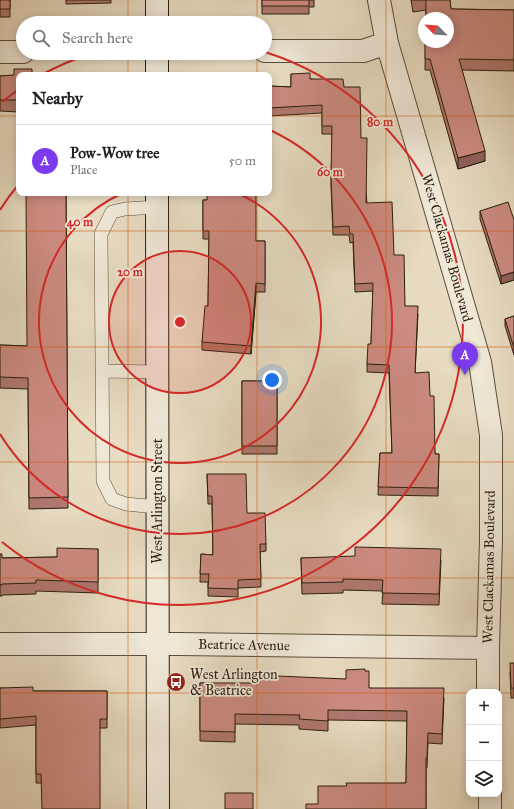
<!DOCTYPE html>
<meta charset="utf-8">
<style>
body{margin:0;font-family:"IM FELL Great Primer",serif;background:#f2f2f2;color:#202124}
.controls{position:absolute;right:12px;bottom:12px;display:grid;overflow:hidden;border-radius:8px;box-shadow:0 2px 10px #0003}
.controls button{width:36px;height:36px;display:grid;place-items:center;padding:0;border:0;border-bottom:1px solid #e0e0e0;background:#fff;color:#202124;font:20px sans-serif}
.compass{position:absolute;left:418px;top:12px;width:36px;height:36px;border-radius:50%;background:#fff;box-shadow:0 2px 10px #0003;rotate:295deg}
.you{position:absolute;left:272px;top:380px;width:14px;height:14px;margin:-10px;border:3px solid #fff;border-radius:50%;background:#1a73e8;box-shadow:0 0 0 6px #1a73e833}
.badge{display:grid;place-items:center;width:26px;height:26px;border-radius:50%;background:#7c3aed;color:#fff;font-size:13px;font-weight:700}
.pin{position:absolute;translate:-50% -33px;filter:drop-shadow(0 1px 2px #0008)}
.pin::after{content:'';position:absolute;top:21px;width:14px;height:12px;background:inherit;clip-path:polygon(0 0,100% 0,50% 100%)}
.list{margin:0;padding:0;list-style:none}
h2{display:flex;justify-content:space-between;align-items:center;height:52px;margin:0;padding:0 16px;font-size:17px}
h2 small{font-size:13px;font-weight:400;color:#757577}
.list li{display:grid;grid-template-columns:26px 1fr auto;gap:12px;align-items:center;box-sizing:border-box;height:72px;padding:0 16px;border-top:1px solid #e0e0e0}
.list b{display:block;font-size:15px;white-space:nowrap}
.list p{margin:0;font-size:13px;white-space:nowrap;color:#757577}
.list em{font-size:13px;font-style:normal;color:#757577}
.icon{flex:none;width:22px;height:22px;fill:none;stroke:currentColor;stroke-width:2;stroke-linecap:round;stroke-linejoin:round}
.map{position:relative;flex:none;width:514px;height:809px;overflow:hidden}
.search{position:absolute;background:#fff;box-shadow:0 2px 10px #0003;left:16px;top:16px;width:256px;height:44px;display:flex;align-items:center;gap:10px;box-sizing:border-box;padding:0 14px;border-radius:22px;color:#757577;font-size:15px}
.panel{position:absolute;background:#fff;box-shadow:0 2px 10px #0003;left:16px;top:72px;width:256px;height:124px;border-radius:8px}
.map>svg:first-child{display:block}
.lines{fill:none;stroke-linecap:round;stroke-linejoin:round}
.lane-casing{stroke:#5a4d3a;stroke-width:14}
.street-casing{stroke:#5a4d3a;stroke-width:24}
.secondary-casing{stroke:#2b1e0d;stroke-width:24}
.lane{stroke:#efe8d7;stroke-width:13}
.street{stroke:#efe8d7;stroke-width:22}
.secondary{stroke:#efe8d7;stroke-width:22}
.wall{fill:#af786f;stroke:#2b1e0d}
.shaded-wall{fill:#8f615a;stroke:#2b1e0d}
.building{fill:#cc8b81;stroke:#2b1e0d}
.grid{fill:none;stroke:#d5530c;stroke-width:1;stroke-opacity:0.55}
.ring{fill:none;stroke:#d62828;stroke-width:2}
.labels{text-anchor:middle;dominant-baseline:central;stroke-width:3.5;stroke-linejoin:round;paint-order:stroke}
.street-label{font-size:14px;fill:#2b1e0d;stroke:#efe8d7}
.poi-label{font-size:14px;fill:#2b1e0d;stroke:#efe8d7;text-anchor:start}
.centre{fill:#d62828;stroke:#efe8d7;stroke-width:2}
.ring-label{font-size:12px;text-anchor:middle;font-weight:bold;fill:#d62828;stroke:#efe8d7;stroke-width:3.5;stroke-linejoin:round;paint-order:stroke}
</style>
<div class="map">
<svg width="514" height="809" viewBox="0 0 514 809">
<rect width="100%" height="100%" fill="#e7dbc1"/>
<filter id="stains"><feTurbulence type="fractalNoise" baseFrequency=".005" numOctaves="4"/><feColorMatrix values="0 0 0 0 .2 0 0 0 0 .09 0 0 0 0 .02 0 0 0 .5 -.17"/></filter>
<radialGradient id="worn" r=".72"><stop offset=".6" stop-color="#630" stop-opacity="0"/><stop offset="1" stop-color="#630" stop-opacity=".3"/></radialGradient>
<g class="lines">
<!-- lane casing -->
<g class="lane-casing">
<path id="lane" d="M157,207L125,209L112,212L101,234L103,481L112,499L126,504L157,507
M102,371L157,372"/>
</g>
<!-- street casing -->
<g class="street-casing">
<path id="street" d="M379,0L387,43L480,362L491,435V540L488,648V692
M265,51H363L387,43
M0,52H23
M0,644H179L488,648
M490,794V809"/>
</g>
<!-- secondary casing -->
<g class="secondary-casing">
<path id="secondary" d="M157,0V23
M157,53V75
M157,193L158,809"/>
</g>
<!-- lane -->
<use href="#lane" class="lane"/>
<!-- street -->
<use href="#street" class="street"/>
<!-- secondary -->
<use href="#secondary" class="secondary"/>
</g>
<!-- wall -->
<path class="wall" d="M0,0H10V17H0Z
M66,0H111V3L66,4Z
M262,0H314V7H309V14H262Z
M411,0H450L451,9L514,10V71L462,70L485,161L458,169L430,70H425L426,10L413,12Z
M291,74L344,87L361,138L367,203L394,255L405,306L418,314L415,373L430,396L435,454H439L438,496L378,495L380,453H392L389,373L367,372V364L371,344L373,291L355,292L353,242L350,243L349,235H333L331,185L332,134H322V113L269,116V86L291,87Z
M19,75V112L0,111V76Z
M66,193L68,508L29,509L28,389L0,388V345L27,346Z
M203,200H207L256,241H265V292H256L251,354L202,350V342L208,306L209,239H203Z
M480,211L514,220V280L501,284L480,219Z
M514,316V355L505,326V319Z
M242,381H277V454H242Z
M207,474L247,513L266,544V551L260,552L261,587L238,588V597L208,596V582H200L201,554L213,555L212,504H208Z
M98,549V593L36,591V594L2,595V596H0V554L2,558L57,557Z
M301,558L441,560L439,605L382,604L383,591L343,590V593L302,594Z
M514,663V698H511L510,672Z
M200,683L369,688L444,698L442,744L428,743L427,768H426V809L318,804L347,786L406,783L407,721L328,720V731L299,729V725L235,724V742L200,741Z
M0,688L33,691H107V728H100L41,783H36V725L0,728Z"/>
<!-- shaded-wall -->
<path class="shaded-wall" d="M485,151V161L458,169V158Z
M514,272V280L501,284V276Z
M256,283V292L251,354V346Z"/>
<!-- building -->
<path class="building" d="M0,0H10V9H0Z
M262,0H309V6H262Z
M426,0H450L451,9L514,10V60L459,59L485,151L458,158L430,59H425V42H448V18H426Z
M14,69H32V75H19V100H0V76L14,75Z
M310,73V79H343L344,87H360L361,138H367L366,203L392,202L394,255H404L405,306H418L415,373L429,372L430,396H434L435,454H439L438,488L378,487L380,453H392L389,365L367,364L368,344H371L373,283L355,284L353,234H350L349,226L333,227L331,177L332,126H322V105L269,108V86L291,87V74Z
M26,193H66L68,497L29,498L28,378L0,377V345L27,346Z
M207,193H256V241H265V284L256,283L251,346L202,342L205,306H208L209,231H203V200H207Z
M508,202L514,220V272L501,276L480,211Z
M514,316V348L505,319Z
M242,381H277V446H242Z
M207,474H246L247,513H265L266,544H260L261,579L238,580V589L208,588L209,574H200L201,554L213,555L212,496H208Z
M355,547L441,549L439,594L382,593L383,580L343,579V582L302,583L301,558L355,556Z
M57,548L98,549V582L36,580V583L2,584V585H0V554H2V558L57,557Z
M510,663H514V688H511Z
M365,669V671H369V688H444L442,734L428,733L427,758H426V809H306V804H318V786H347L346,783H406L407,711L328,710V721L299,719L300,715L235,714V732L200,731V683H255V679H278V676L346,679V670Z
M33,687V691H107V719H100V809H42L41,774H36V716L0,719V688Z
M225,793H253V809H225Z"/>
<!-- grid -->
<path class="grid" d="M128,0V23M257,0V23M386,0V809M128,53V75M257,53V75M0,116H19M269,116H514M128,193V809M257,193V809M0,231H514M0,347H514M0,462H514M0,578H514M0,693H469M499,693H514"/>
<!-- distance rings -->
<circle cx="180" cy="322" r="71" fill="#d62828" fill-opacity=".12"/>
<g class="ring">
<circle cx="180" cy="322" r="71"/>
<path d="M237 193A141 141 0 1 1 123 193"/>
<path d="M0 210A212 212 0 0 1 19 184M270 130A212 212 0 1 1 0 434"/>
<path d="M2 102A283 283 0 0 1 18 90M43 74A283 283 0 0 1 90 54M265 52A283 283 0 1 1 2 542"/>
</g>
<!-- icons -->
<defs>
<g id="bus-disc" transform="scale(1)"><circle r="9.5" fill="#8f2418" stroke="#efe8d7"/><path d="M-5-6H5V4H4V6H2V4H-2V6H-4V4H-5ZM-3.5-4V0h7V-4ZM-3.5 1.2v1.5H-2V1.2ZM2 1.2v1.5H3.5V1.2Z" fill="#fff"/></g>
</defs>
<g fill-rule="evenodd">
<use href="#bus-disc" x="176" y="682"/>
</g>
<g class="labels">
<!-- street labels -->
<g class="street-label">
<text transform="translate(447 248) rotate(74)">West Clackamas Boulevard</text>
<text transform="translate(157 501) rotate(-90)">West Arlington Street</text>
<text transform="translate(489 567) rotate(-89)">West Clackamas Boulevard</text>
<text transform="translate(244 645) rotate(1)">Beatrice Avenue</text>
</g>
<!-- poi labels -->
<g class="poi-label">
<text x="190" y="674">West Arlington<tspan x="190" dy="16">&amp; Beatrice</tspan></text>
</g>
</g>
<circle cx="180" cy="322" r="6" class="centre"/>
<g class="ring-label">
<text x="380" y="126">80 m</text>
<text x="330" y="176">60 m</text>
<text x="80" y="226">40 m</text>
<text x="130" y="276">20 m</text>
</g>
<rect width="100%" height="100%" filter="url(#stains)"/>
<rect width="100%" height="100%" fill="url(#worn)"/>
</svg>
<div class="controls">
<button>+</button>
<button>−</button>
<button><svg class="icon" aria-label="layers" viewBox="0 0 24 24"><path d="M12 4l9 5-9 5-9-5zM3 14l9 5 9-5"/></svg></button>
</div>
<svg class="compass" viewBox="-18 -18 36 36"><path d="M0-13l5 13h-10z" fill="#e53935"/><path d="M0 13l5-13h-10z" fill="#757577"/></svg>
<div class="you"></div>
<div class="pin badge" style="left:465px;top:375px">A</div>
<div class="search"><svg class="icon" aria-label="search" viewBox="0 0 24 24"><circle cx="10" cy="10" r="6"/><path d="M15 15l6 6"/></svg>Search here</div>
<section class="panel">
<h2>Nearby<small></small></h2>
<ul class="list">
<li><span class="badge">A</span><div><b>Pow-Wow tree</b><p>Place</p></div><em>50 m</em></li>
</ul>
</section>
</div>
